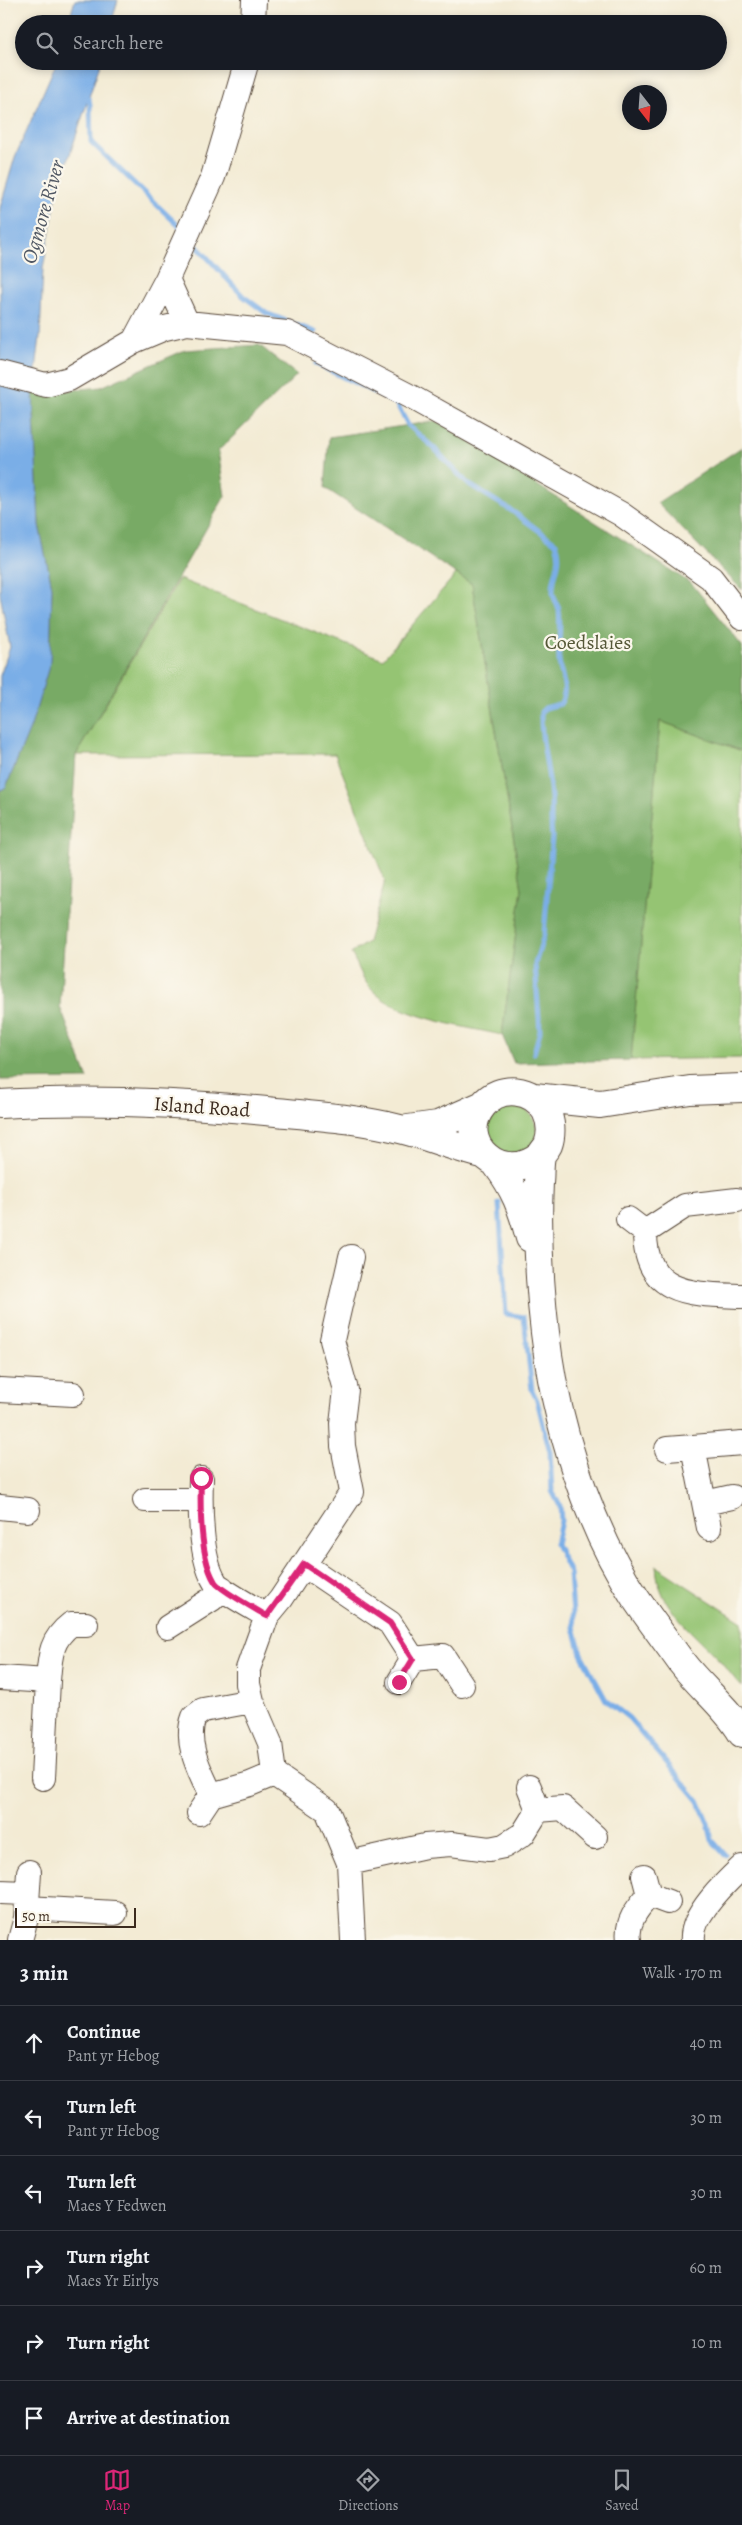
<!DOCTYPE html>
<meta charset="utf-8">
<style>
body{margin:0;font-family:Alegreya,serif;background:#20242c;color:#f1f3f6}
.compass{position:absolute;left:622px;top:85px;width:45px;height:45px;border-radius:50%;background:#171b24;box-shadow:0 2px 8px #0003;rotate:163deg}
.scale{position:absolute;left:15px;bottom:12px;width:121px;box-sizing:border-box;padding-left:5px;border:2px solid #3b2a1e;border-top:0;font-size:14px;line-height:18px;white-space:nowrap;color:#3b2a1e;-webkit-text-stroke:4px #fbf7ec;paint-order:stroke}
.stop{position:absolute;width:15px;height:15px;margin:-11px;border:4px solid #db2777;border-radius:50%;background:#fff}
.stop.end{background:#db2777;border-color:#fff;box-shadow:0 1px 5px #0008}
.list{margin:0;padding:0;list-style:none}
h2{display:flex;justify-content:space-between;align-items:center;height:65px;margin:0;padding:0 20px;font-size:21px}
h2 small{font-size:16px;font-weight:400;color:#9ea1a6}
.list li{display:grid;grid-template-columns:32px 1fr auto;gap:15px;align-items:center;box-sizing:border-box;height:75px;padding:0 20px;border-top:1px solid #363941}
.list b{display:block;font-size:19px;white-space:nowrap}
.list p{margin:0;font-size:16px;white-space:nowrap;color:#9ea1a6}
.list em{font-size:16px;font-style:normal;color:#9ea1a6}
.icon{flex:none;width:28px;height:28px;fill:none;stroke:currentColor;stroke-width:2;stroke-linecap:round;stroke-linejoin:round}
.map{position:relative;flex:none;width:742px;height:1940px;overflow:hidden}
.search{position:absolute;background:#171b24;box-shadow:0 2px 8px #0003;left:15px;right:15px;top:15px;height:55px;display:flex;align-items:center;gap:12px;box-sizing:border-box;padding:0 18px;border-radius:28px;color:#9ea1a6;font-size:19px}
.sheet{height:515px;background:#171b24}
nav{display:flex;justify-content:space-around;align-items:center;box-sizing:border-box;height:70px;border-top:1px solid #363941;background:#171b24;font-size:14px;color:#9ea1a6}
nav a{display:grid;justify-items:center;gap:2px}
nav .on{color:#db2777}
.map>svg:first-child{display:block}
.green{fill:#95c473;stroke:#687748}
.forest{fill:#78aa65;stroke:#5a6a42}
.water{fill:#7aaee7;stroke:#5a6c82}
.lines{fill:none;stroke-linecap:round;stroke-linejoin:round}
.stream{stroke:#7aaee7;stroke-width:5}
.minor-casing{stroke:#574739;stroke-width:26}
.major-casing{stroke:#574739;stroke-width:30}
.minor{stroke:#fff;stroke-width:24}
.major{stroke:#fff;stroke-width:28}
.route{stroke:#db2777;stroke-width:6}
.labels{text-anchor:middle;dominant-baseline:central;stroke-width:4.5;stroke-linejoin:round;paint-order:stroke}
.park-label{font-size:20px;fill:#565838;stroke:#fbf7ec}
.street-label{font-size:20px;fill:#3b2a1e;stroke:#fbf7ec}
.water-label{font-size:21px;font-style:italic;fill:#515864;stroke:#fbf7ec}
</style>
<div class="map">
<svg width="742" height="1940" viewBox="0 0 742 1940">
<rect width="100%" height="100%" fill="#fbf7ec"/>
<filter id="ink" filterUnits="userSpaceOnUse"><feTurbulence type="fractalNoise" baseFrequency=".02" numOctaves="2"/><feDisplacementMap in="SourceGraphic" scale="10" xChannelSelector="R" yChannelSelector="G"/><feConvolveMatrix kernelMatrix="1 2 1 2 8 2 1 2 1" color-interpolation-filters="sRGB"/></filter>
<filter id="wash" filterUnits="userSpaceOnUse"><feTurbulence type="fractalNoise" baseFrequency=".0096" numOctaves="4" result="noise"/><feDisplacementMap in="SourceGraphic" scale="20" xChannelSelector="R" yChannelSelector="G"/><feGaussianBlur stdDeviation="1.12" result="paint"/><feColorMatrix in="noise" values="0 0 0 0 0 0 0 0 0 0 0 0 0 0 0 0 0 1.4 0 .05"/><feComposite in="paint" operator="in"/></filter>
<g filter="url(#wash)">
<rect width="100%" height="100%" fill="#f3ebd4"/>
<!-- green -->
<path class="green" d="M456,574L472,584L522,889L502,1035C466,1027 397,1017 372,990C363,981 358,965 351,953L368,942L385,881L335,754L76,755L179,579L383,659Z
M660,721L742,751V1058L631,1060Z
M509,1105C531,1106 542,1124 534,1145L509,1157L486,1141V1121L499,1107Z
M656,1566L742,1622V1687C735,1680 729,1671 722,1663C695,1633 658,1610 656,1566Z"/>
<!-- forest -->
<path class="forest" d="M259,345L297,375L218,451L225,496L76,755L60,1007L88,1079L0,1080V791L6,787L31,726L50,663L52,587L39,525L33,394L101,387L185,350Z
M437,421L692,584L742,646V751L660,721L631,1060L514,1063L502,1035L522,889L472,584L325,488L329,437Z
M742,447V590L657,503Z"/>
<!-- water -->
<path class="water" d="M75,0H118L111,24H68Z
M57,61H101L57,193L43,268L40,337L33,394L39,525L52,587L50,663L31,726L6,787L0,791V676L10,647L0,594V208L15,157Z"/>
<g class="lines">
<!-- stream -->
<path class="stream" d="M84,97L89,99L90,105L91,142L181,228
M193,242L243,296L266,313L315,332
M316,364L396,403L408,425L434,448L467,483L512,511L556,543C564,564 552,573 553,592C553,598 558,604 559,610C561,626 558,644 559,660C560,675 570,690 560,704L545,708L541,712C540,741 549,768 551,797C552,810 550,822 552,836L544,935L535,964L540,1031L534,1053
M499,1203L506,1314L524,1317L532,1390L537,1400L550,1452L552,1491L560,1506L561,1521L556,1544L570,1573L574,1627L581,1654L606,1700L629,1718L698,1800L708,1823L712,1840L725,1855"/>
</g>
</g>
<g filter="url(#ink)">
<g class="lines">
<!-- minor casing -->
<g class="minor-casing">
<path id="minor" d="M253,24L254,0
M187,323L167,279L213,177L247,61
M134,341L167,279
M0,373L46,385L69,379L134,341L165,328L187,323L287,333L411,397L621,514L711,578L742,618
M737,1200L685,1206L645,1232C645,1296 692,1294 742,1296
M628,1219L645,1232
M351,1257L332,1340L346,1390L342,1423L343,1446L352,1492L281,1599L267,1616L248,1669V1684L252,1701L270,1743L274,1774L327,1810L349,1863L353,1940
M0,1390L73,1394
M667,1449L693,1447
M201,1479C200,1506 200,1558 215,1582C220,1590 257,1610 267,1616
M145,1500H200
M705,1503L732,1497
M0,1507L28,1510
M709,1528L693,1447L742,1443
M304,1565L390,1623L413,1659L443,1656L462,1685
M168,1627L212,1599L222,1588
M0,1678L48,1681L43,1778
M48,1681C50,1657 50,1640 71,1624H86
M399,1682L413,1659
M529,1787L538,1810
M211,1795C200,1771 184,1743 194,1717L203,1710L252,1701
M538,1810L563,1808L595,1837
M199,1813L211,1795L250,1784L274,1774
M349,1863L425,1846L451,1844L489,1849L504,1846L523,1834L538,1810
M644,1876L649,1895L668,1902
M0,1892L26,1893
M27,1908L115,1913
M20,1940L26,1918L29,1872
M629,1940C626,1921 638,1908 649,1895
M693,1940C690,1916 726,1882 742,1867"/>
</g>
<!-- major casing -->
<g class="major-casing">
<path id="major" d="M534,1097L600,1104L690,1090L742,1088
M0,1104C92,1098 185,1103 276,1112C318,1116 362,1119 404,1130C431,1137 455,1148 483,1154
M408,1129L438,1125L483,1105
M541,1155C503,1188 452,1142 483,1105C500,1084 533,1088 546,1111C551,1121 552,1134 548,1145C546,1149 542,1152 541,1156C539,1164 540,1174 539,1182C536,1243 541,1319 552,1379C567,1455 594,1535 636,1599C651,1621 667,1642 682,1663C701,1688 726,1706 742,1733
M497,1165C515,1189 522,1208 530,1238"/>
</g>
<!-- minor -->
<use href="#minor" class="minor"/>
<!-- major -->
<use href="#major" class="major"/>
</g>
</g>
<g class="lines" filter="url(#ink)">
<!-- route -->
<path class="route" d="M201,1478C200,1506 200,1558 215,1582C220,1590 257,1610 267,1616L304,1564L390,1623L413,1659L399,1682"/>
</g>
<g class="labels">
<!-- park labels -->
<g class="park-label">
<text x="588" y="642">Coedslaies</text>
</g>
<!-- street labels -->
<g class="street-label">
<text transform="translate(202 1107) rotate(4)">Island Road</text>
</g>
<!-- water labels -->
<g class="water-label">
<text transform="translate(43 212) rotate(-74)">Ogmore River</text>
</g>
</g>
</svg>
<svg class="compass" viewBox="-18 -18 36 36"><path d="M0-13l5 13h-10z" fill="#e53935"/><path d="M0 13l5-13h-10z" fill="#9ea1a6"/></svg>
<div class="scale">50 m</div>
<div class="stop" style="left:201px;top:1478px"></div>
<div class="stop end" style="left:399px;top:1682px"></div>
<div class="search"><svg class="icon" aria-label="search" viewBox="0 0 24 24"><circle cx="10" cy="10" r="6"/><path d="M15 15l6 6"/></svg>Search here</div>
</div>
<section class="sheet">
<h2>3 min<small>Walk · 170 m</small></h2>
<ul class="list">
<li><svg class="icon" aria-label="ahead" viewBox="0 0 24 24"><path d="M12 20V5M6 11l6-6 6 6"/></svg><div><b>Continue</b><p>Pant yr Hebog</p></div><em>40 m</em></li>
<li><svg class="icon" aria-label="left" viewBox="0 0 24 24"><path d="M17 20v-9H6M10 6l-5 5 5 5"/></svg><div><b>Turn left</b><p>Pant yr Hebog</p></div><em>30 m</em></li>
<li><svg class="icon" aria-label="left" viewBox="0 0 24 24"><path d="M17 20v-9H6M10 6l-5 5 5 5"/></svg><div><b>Turn left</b><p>Maes Y Fedwen</p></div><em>30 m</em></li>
<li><svg class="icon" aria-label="right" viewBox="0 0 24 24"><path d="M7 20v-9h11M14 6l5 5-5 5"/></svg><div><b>Turn right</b><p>Maes Yr Eirlys</p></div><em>60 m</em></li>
<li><svg class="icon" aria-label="right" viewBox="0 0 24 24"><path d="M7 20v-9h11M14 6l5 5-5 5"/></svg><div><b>Turn right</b></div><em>10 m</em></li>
<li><svg class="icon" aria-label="arrive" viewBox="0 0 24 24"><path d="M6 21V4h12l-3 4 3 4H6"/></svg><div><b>Arrive at destination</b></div></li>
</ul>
</section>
<nav>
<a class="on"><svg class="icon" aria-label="map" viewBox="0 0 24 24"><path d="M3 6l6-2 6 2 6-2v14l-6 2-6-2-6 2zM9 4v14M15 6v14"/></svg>Map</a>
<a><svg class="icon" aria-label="directions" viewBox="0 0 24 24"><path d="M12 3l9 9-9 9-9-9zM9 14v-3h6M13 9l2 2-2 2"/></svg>Directions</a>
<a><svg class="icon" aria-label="saved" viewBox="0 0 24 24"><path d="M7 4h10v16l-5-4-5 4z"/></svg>Saved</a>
</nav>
